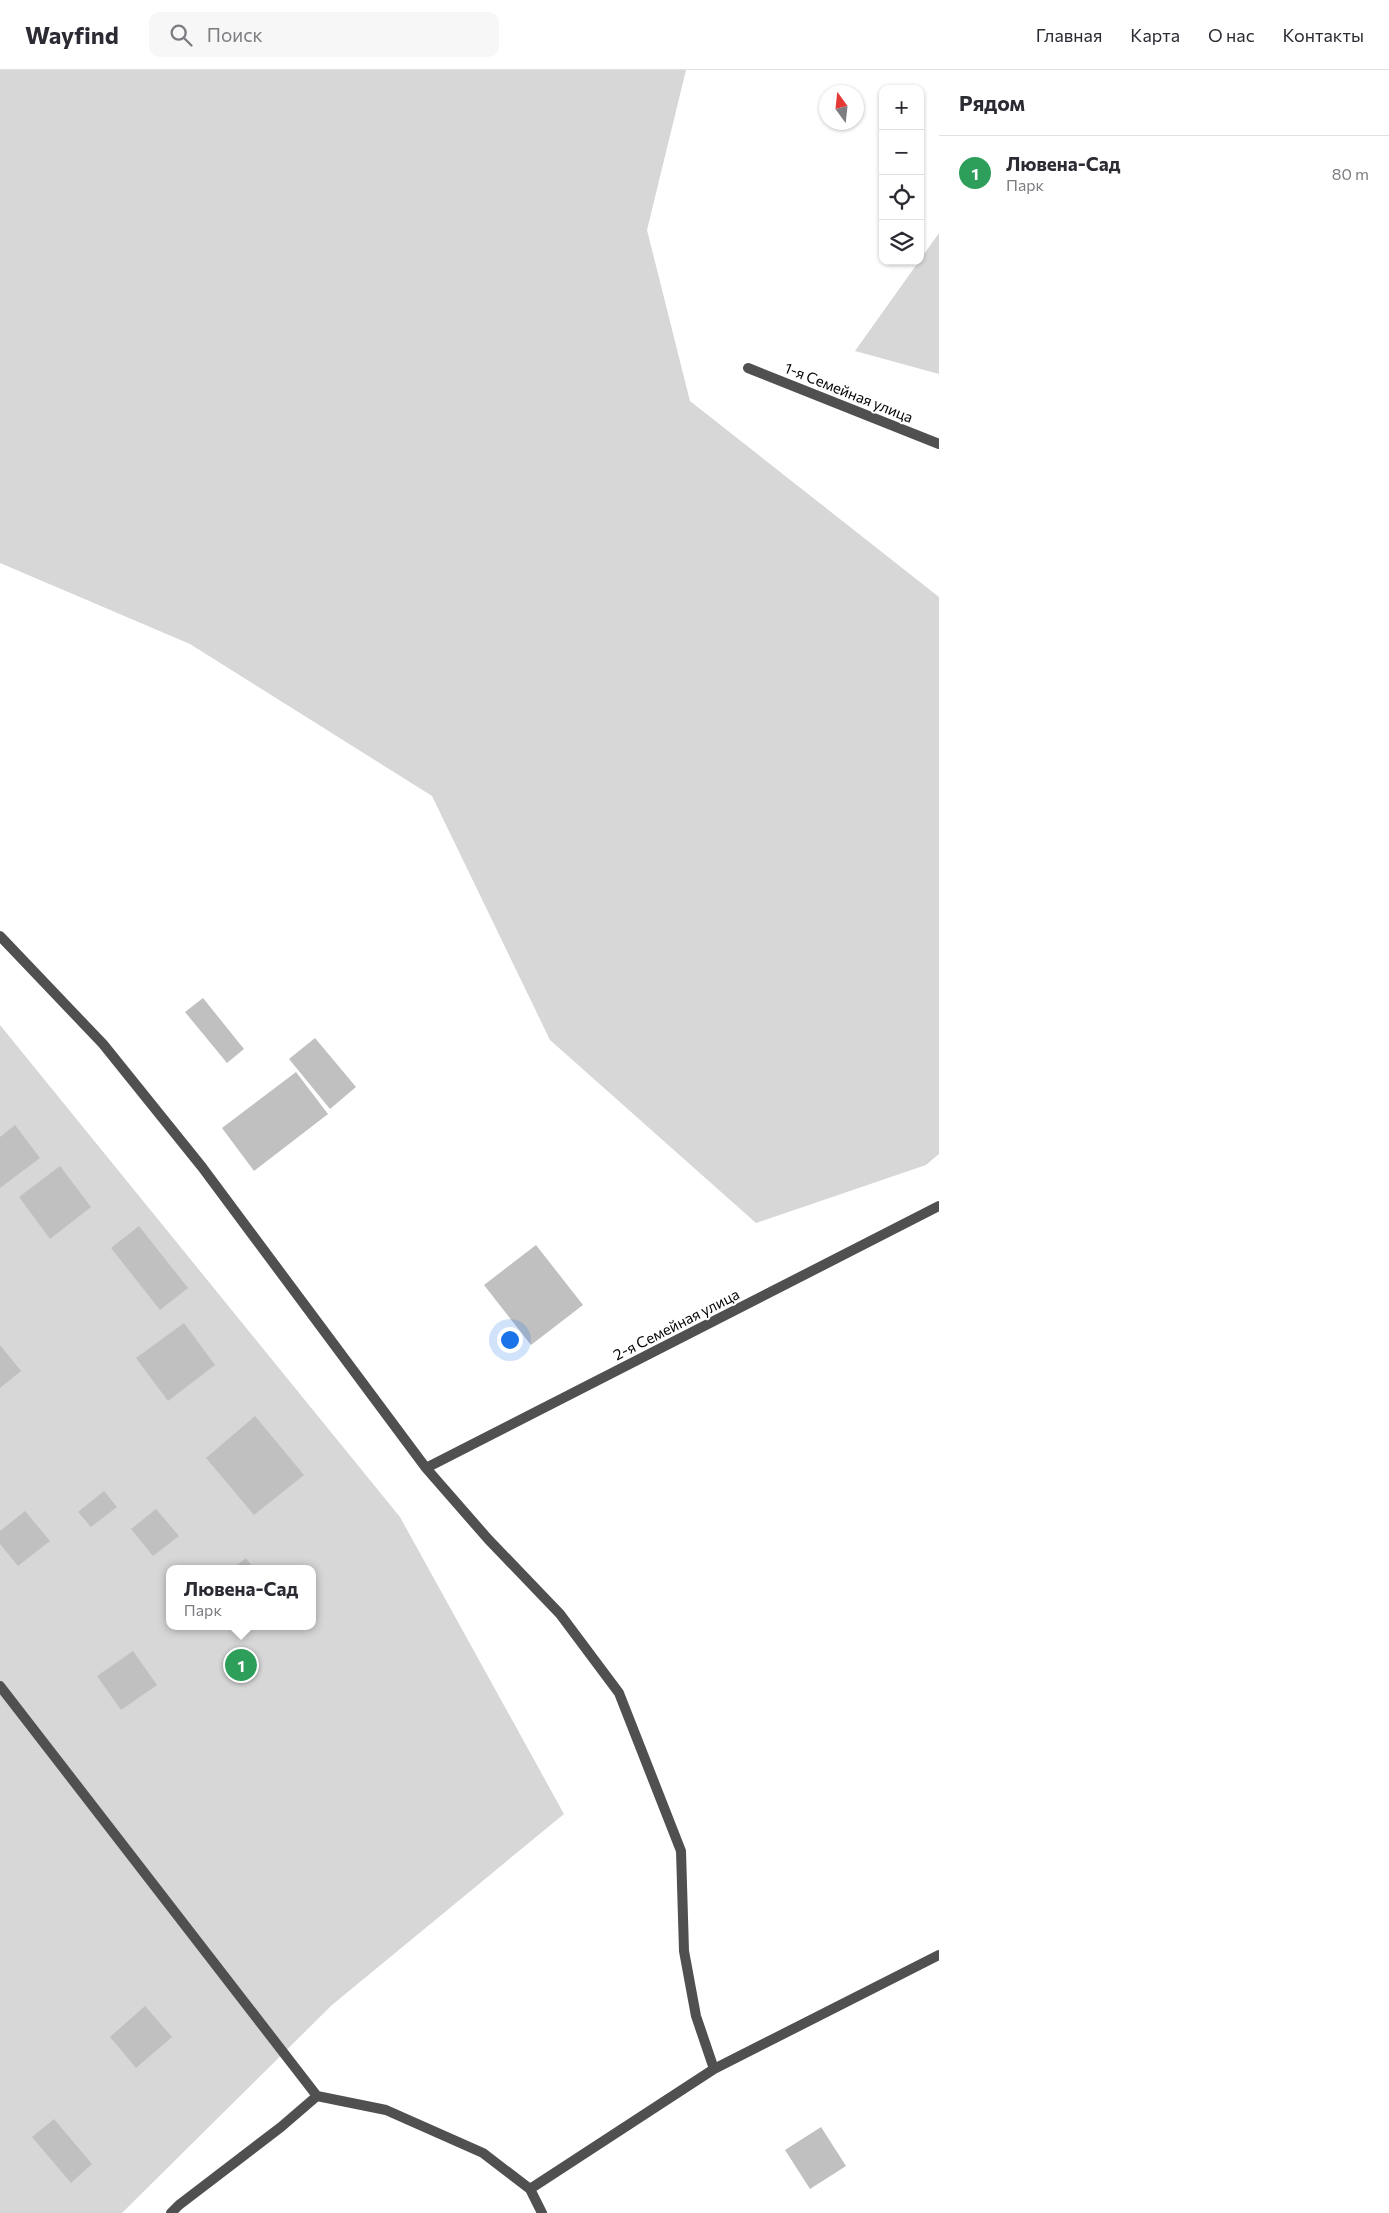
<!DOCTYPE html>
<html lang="ru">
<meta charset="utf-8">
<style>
body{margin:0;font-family:Commissioner,sans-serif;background:#f7f7f7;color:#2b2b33}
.controls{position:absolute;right:15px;top:15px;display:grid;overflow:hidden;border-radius:10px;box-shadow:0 1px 4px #0004}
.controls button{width:45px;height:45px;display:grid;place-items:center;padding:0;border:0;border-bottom:1px solid #e1e1e2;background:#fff;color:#2b2b33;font:25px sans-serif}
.compass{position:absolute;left:819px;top:15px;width:45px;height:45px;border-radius:50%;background:#fff;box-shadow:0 1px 4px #0004;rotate:345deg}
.you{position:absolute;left:509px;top:1269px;width:18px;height:18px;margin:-12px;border:4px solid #fff;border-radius:50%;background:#1a73e8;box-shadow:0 0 0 8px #1a73e833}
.badge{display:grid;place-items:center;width:32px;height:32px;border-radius:50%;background:#000;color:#fff;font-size:16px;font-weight:700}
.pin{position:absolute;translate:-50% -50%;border:2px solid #fff;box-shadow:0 1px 5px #0006}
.popup{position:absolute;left:166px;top:1495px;width:150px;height:65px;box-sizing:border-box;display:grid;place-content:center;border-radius:10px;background:#fff;filter:drop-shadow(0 1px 4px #0005);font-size:16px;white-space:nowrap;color:#7c7c81}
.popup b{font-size:19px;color:#2b2b33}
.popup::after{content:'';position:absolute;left:50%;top:100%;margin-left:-10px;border:10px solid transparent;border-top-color:#fff}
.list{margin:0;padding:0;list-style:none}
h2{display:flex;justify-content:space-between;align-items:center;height:65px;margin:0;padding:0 20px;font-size:21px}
h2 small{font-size:16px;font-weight:400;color:#7c7c81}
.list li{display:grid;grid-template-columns:32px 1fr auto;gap:15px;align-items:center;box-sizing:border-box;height:75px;padding:0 20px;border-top:1px solid #e1e1e2}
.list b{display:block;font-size:19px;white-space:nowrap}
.list p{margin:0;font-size:16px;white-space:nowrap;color:#7c7c81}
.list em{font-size:16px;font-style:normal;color:#7c7c81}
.icon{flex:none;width:28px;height:28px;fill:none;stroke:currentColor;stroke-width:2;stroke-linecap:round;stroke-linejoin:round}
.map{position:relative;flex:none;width:939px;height:2143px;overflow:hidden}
header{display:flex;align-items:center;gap:30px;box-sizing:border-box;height:70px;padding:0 25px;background:#fff;border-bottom:1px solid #e1e1e2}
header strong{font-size:24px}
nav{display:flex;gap:28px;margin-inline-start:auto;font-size:18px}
.search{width:350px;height:45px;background:#f7f7f7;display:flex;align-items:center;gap:12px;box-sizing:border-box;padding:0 18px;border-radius:10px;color:#7c7c81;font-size:19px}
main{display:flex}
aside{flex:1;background:#fff}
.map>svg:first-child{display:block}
.green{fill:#d7d7d7;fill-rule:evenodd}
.building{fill:#c0c0c0}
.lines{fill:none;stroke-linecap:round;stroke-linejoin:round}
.service{stroke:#505050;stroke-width:10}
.labels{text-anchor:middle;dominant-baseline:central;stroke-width:4;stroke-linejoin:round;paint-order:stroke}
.street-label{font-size:15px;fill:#000;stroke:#fff}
</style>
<header>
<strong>Wayfind</strong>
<div class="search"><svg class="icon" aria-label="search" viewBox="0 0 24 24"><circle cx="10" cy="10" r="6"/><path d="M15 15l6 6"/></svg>Поиск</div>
<nav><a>Главная</a><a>Карта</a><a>О нас</a><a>Контакты</a></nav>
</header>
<main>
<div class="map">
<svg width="939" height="2143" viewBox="0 0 939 2143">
<rect width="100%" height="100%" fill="#fff"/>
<!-- green -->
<path class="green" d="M0,0H686L647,160L690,331L939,527V1084L926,1095L756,1153L550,970L432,726L190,574L0,493Z
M939,163V304L855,281Z
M0,955L400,1447L564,1744L332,1935L122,2143H0ZM170,1499H312V1556H170Z"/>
<!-- building -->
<path class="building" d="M203,928L244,979L227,993L185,942Z
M315,968L356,1017L330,1039L289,989Z
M296,1002L328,1044L254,1101L222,1058Z
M15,1055L40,1088L0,1118V1067Z
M60,1096L91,1137L50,1169L19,1127Z
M139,1156L188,1218L160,1240L111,1178Z
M536,1175L583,1235L531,1275L484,1215Z
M184,1253L215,1295L168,1331L136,1288Z
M0,1275L21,1301L0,1318Z
M255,1346L304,1405L254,1445L206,1388Z
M104,1421L117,1437L91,1457L78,1442Z
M156,1439L179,1466L153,1486L131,1459Z
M25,1441L50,1471L18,1496L0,1474V1461Z
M246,1488L254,1499H232Z
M133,1581L157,1615L121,1640L97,1606Z
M145,1936L172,1967L136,1998L110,1967Z
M54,2049L92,2094L71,2113L32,2067Z
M821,2057L846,2096L810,2119L785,2080Z"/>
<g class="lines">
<!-- service -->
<path class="service" d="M748,298L939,374
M0,866L103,974L202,1097L426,1398L488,1469L560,1544L619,1623L681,1781L684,1881L696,1946L714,1999
M426,1398L939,1136
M0,1616L317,2026L386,2040L483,2083L530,2119L542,2143
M530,2119L714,1999L939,1885
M171,2143L179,2135L281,2057L317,2026"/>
</g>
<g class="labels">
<!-- street labels -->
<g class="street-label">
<text transform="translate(849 322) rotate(22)">1-я Семейная улица</text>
<text transform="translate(676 1254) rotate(-27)">2-я Семейная улица</text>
</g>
</g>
</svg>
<div class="controls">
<button>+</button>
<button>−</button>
<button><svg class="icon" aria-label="locate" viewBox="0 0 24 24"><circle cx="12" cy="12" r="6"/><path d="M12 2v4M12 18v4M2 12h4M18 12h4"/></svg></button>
<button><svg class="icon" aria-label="layers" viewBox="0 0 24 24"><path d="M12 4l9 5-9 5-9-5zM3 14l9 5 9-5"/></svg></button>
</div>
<svg class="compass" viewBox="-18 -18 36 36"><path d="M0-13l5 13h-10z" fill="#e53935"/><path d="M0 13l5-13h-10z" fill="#7c7c81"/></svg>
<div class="you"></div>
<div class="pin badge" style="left:241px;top:1595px;background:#2e9e5b">1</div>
<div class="popup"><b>Лювена-Сад</b>Парк</div>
</div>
<aside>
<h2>Рядом<small></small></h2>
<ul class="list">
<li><span class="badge" style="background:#2e9e5b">1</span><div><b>Лювена-Сад</b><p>Парк</p></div><em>80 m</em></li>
</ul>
</aside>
</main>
